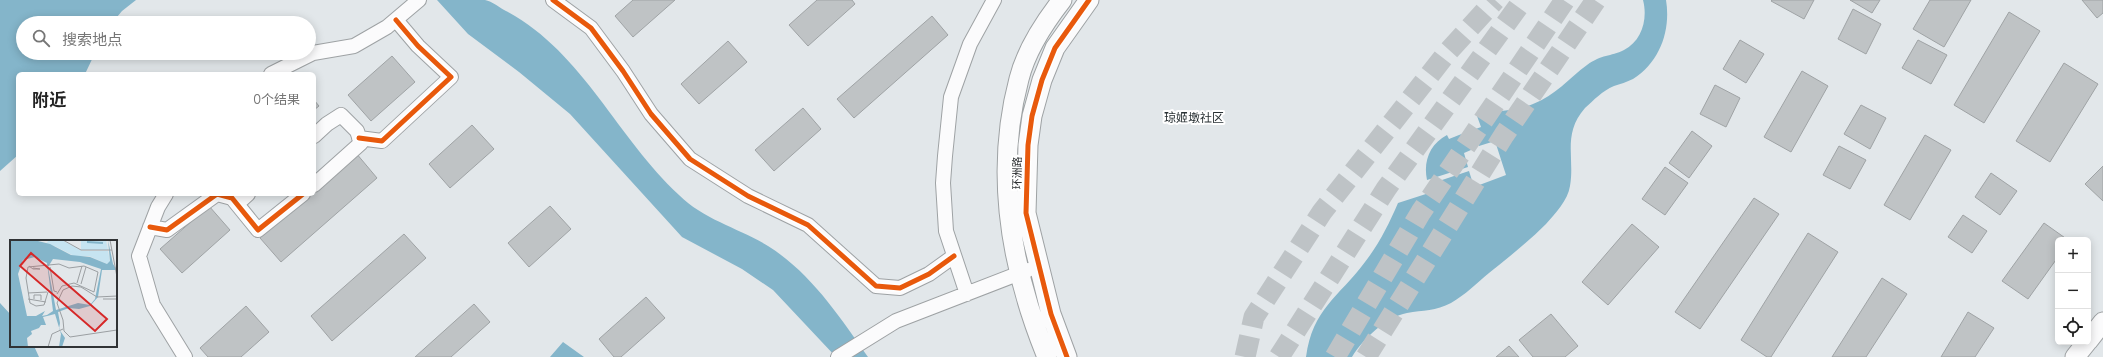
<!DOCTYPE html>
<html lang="zh">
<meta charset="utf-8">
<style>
body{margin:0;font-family:Mulish,"Noto Sans SC",sans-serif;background:#f2f2f2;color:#222}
.controls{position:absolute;right:12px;bottom:12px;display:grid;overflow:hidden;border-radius:6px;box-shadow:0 2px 10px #0003}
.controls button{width:36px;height:36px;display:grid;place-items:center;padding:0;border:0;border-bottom:1px solid #e0e0e0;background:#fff;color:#222;font:20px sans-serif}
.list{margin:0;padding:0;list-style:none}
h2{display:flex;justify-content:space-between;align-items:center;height:52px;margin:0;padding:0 16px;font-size:17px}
h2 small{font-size:13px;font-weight:400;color:#767676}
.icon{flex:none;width:22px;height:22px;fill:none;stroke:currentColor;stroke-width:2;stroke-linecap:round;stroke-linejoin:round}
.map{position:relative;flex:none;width:2103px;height:357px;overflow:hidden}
.search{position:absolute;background:#fff;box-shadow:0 2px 10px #0003;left:16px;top:16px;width:300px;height:44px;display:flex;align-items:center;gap:10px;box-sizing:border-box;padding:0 14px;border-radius:22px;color:#767676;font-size:15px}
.panel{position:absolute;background:#fff;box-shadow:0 2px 10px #0003;left:16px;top:72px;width:300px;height:124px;border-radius:6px}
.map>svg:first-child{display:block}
.water{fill:#84b5ca}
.building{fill:#bfc3c5;stroke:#9fa3a5}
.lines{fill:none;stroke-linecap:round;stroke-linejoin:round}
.primary-tunnel{stroke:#bec3c6;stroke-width:21;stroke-dasharray:21 10;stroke-linecap:butt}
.street-casing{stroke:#9ea2a4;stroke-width:16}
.secondary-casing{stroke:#9ea2a4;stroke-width:21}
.street{stroke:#fbfbfc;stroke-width:14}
.secondary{stroke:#fbfbfc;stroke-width:19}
.cycleway-casing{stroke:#fff;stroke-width:8}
.cycleway{stroke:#e8590c;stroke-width:5}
.labels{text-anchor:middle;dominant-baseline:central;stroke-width:4;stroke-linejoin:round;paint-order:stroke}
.street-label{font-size:11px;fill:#303335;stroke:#fff}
.neighbourhood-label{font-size:12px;fill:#293134;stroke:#fff}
.inset-river{fill:none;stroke:#84b5ca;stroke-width:2}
.inset-road{fill:none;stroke:#9b9fa2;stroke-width:1}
.view{fill:#d62828;fill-opacity:0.15;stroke:#d62828;stroke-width:2}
.inset-edge{fill:none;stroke:#303335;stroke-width:2}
</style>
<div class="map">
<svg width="2103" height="357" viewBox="0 0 2103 357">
<rect width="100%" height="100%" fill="#e2e7ea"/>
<!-- water -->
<path class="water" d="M0,0H136L122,11L112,23H23V53H95L85,74H18V155L0,171Z
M437,0C452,0 470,0 485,0C492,1 500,8 506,11C583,52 617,138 679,195C704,220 739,228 768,246C811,273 839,316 868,357H836L773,290L742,269L682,237L570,114L519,72L468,34Z
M1643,0H1666C1671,30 1660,62 1633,79C1627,82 1620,84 1614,86C1602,91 1594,100 1585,108C1562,134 1575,158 1570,186C1568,200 1555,214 1546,224C1528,242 1509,257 1489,273C1477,283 1465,295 1451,303C1436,311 1423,310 1407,313C1386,317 1363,339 1352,357H1306C1313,308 1338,298 1365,262C1379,244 1389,224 1398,203L1429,193L1427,185L1469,171L1474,187L1506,175L1495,141L1479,146L1473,130L1481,127L1477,116C1495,110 1515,112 1533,104C1555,96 1569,78 1587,65C1602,54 1610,57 1624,50C1642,41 1648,19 1643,0Z
M1464,133L1471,150L1464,153L1468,167L1427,180C1423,161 1430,144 1447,135L1449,139Z
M0,303L11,315V346H34L39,357H0Z
M563,342L584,357H550Z"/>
<!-- building -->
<path class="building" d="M633,0H675L633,37L615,16Z
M817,0H852L855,4L808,46L789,25Z
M1772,0H1814L1804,19L1771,1Z
M1850,0H1880L1872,13Z
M1930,0H1971L1944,47L1913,29Z
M2082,0H2103V13L2097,18Z
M1853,9L1881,24L1866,54L1838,39Z
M2009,12L2040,31L1984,123L1954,105Z
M932,16L948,35L854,118L837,99Z
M1740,40L1764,54L1746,83L1723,69Z
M1918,40L1947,55L1931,84L1902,68Z
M728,41L747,62L699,104L681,84Z
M392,56L415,82L371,121L348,95Z
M2064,63L2098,84L2050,162L2016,141Z
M1802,71L1828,86L1791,152L1764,137Z
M1715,85L1740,98L1726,127L1700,114Z
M314,100L319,106L314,110Z
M1861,105L1886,118L1870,149L1844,134Z
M803,108L821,129L774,171L755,150Z
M472,125L494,149L450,188L429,164Z
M1692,131L1712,146L1689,178L1669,163Z
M1925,135L1951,150L1910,220L1884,205Z
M1839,146L1866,160L1850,189L1823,175Z
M356,153L377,178L281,262L260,238L309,194H314V190Z
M2103,166V201L2085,184Z
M1665,167L1688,183L1665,215L1642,199Z
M1991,173L2017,191L2000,215L1975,197Z
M1754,198L1779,214L1700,329L1675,312Z
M209,206L230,230L182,273L160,249Z
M550,206L571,229L529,267L508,243Z
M1963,215L1987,231L1972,253L1948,237Z
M2044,223L2068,240H2058V257L2028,299L2002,281Z
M1632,224L1659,247L1608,305L1582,282Z
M1808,233L1838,252L1771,357H1767L1741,340Z
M404,234L426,258L332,341L311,316Z
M1882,278L1907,294L1866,357H1832Z
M646,297L665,318L621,357H614L599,339Z
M474,304L490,322L451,357H415Z
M246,306L269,332L241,357H208L200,348Z
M1968,312L1994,328L1975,357H1941Z
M1551,314L1578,346L1565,357H1533L1519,340Z
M1509,346L1519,357H1496Z"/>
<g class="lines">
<!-- primary-tunnel -->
<path class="primary-tunnel" d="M1245,357L1254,317L1322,212L1446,54L1495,0
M1279,357L1386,189L1523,0
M1335,357L1421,212L1565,0
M1366,357L1504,135L1596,0"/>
<!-- street casing -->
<g class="street-casing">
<path id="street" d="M553,0L591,28L623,71L651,114L690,159L748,196L808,225L876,286L900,288L929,274L954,256
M271,74L313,53L354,46L387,27L419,0
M314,136L327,124L341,115L357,131L361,143L314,185
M359,138L382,141L451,77L418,46L396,20
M166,194L158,207L139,256L153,305L185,357
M237,204L248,194
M150,227L167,230L217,194L232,198L258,230L303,194
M967,294L946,231L943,183L945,156L951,97L970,44L994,0
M838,357L896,321L1028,270"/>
</g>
<!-- secondary casing -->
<g class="secondary-casing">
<path id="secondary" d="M2088,341L2103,322
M1047,357C1011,269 994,173 1019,79C1026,51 1044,23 1062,0
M1067,357L1051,314L1026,213L1028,145L1032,116L1042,80L1055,48L1089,0
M2075,357L2087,342"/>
</g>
<!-- street -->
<use href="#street" class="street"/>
<!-- secondary -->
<use href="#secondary" class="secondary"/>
<!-- cycleway casing -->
<g class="cycleway-casing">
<path id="cycleway" d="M553,0L591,28L623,71L651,114L690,159L748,196L808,225L876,286L900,288L929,274L954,256
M359,138L382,141L451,77L418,46L396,20
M150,227L167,230L217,194L232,198L258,230L303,194
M1067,357L1051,314L1026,213L1028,145L1032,116L1042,80L1055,48L1089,0"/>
</g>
<!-- cycleway -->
<use href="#cycleway" class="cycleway"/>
</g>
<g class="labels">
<!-- street labels -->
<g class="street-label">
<text transform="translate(1017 173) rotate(-89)">环洲路</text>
</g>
<!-- neighbourhood labels -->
<g class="neighbourhood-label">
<text x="1194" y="117">琼姬墩社区</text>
</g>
</g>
<!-- overview -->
<g transform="translate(10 240)">
<rect width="107" height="107" fill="#e2e7ea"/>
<path d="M39,0H52L72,11H98L100,22L97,24L79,16H64L45,6L35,5ZM71,0H96L98,10H71Z" fill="#c6e4f1"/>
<path d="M0,0H24L40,4L61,15L80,17L97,24L100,21L98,0L103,24L107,30H92L88,57L80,66L69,69L59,68L48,72L50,83L49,89L55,98L52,107H49L51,94L45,74L33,77L36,85H31L29,88L21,91L22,94L17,98L18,107H0ZM25,17L37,23L43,71L37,75L32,76L35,71L26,76H17L8,34L13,20ZM43,19L70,22L91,29L85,59L80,65L68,63L46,70L38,27Z" fill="#84b5ca" fill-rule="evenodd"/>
<path class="inset-river" d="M77,2L93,3"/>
<path class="inset-road" d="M53,0L71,10H102M100,0L107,37M19,26L23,29H30L23,28M40,27L44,51L47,52M67,43L72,26M71,44L76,27M38,52L34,65L26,66L20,63L16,38L18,27L49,24L59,28L74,26L88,32L84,52L64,43L52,46L47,54M18,53L37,52M107,56L87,57L71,47L62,46L53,50L47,63L53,80L54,91L60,97L107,90M18,59L36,62M24,59V55H31V60M93,59H107M38,107L42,94L53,89"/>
<path class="view" d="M21,13L97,79L85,91L10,26Z"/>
<rect width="107" height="107" class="inset-edge"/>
</g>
</svg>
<div class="controls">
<button>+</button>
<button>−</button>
<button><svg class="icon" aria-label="locate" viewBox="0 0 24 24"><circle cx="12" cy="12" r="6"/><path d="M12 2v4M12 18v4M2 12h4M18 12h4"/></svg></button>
</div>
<div class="search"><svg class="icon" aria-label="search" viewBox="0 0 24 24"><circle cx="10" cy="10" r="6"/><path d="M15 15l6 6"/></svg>搜索地点</div>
<section class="panel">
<h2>附近<small>0个结果</small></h2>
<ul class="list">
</ul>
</section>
</div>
